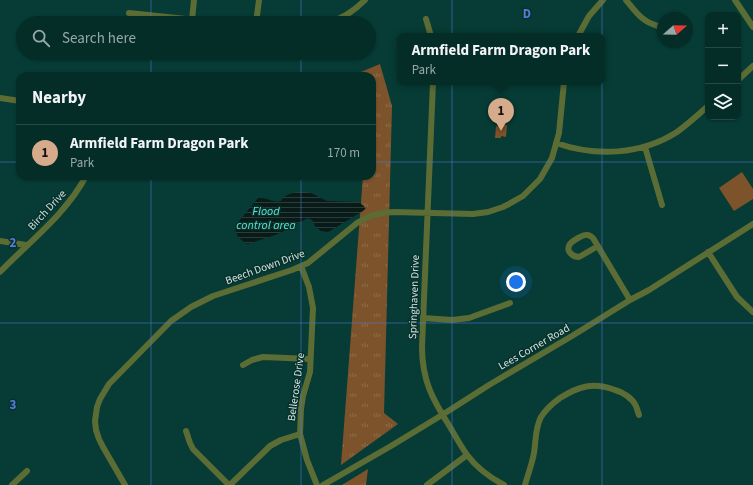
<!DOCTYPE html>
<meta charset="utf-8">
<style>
body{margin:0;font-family:"Source Sans 3",sans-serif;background:#123934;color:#f1f3f6}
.controls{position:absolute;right:12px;top:12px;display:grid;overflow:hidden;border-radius:8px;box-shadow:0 1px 3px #0004}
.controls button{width:36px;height:36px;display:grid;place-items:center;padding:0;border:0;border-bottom:1px solid #254945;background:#042d28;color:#f1f3f6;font:20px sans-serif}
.compass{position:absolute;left:657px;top:12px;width:36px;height:36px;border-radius:50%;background:#042d28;box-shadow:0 1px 3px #0004;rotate:70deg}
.you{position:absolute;left:516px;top:282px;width:14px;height:14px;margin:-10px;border:3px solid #fff;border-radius:50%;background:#1a73e8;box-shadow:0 0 0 6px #1a73e833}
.badge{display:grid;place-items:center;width:26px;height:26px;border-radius:50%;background:#d6ab8b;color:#111;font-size:13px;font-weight:700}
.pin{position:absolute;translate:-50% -33px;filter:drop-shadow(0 1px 2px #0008)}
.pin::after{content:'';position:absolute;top:21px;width:14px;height:12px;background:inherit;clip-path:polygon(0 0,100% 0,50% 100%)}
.popup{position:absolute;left:397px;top:33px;width:208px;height:52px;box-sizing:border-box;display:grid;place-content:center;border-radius:8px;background:#042d28;filter:drop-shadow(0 1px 3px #0005);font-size:13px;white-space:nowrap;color:#97a8a8}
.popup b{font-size:15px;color:#f1f3f6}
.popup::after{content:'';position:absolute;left:50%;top:100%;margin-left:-8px;border:8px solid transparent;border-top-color:#042d28}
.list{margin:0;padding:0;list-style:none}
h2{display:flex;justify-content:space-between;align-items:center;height:52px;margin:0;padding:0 16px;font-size:17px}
h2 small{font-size:13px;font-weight:400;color:#97a8a8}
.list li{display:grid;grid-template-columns:26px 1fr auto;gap:12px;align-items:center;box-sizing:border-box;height:56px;padding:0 16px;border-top:1px solid #254945}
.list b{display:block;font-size:15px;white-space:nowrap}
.list p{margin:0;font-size:13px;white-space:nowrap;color:#97a8a8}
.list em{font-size:13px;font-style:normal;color:#97a8a8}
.icon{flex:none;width:22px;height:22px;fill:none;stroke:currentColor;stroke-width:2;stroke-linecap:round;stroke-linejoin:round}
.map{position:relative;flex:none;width:753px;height:485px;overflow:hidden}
.search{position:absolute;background:#042d28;box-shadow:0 1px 3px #0004;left:16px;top:16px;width:360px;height:44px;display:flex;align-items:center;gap:10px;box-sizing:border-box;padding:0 14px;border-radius:22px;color:#97a8a8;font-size:15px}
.panel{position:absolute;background:#042d28;box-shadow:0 1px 3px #0004;left:16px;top:72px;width:360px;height:108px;border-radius:12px}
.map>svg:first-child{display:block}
.grass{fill:url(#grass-tufts)}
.green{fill:#7d532b}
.water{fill:url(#water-rules)}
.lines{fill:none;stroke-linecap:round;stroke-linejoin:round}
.minor{stroke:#5c6c35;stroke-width:6}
.grid{fill:none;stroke:#527cdb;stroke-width:1;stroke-opacity:0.55}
.labels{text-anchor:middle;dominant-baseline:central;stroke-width:3;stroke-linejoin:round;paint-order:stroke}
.street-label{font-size:11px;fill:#cde6e1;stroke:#0a302b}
.water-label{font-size:12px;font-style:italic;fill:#5be3d0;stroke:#0a302b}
.grid-label{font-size:13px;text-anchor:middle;font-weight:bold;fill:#527cdb;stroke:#0a302b;stroke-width:3;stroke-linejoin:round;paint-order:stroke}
</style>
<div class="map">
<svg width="753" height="485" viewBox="0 0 753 485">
<defs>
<pattern id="grass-tufts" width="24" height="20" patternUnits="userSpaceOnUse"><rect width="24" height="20" fill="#7d532b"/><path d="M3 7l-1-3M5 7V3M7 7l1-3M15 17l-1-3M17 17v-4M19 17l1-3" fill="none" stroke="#8e6c49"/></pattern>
<pattern id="water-rules" width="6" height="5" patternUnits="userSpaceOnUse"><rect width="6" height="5" fill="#091b18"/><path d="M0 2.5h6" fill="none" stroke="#2c3c39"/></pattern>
</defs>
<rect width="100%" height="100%" fill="#063c35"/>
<!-- grass -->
<path class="grass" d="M380,64L392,106L384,413L398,424L341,465L363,176H372V76H363L361,72Z
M368,469L366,485H342Z"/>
<!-- green -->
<path class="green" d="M502,124L507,125L506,137L501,136V138H495L496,126L502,127Z
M742,172L753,189V199L734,211L719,188Z"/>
<!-- water -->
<path class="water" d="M296,192H309L327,201L359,202L366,208L363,211L328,232L321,231L315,226L312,220L308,218L278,234L248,244C239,239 236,237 235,226L258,198C267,197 273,203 281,201C284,195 290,194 296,192Z"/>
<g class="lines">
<!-- minor -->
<path class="minor" d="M626,0C636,12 642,22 658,26
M735,0L753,27
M129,13L224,23
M426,19L431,36
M192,20L194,0
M256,23L259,0
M330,23C345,16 353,12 365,0
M578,36L589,16L603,0
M738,80L753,66
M433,82L422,347C422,381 433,400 450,427C456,437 461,447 468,456C477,468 491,478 504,485
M0,98L20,101
M556,143C596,157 641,155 677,132C688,124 698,115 708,106
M645,147L662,205
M0,241L26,245
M598,246L579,257C573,257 565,251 570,244C572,241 584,234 587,235C590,235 591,236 593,238L630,300
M708,252L737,297L753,312
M301,266L309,287L313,308L310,372L303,396L301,409L300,434L307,460L317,485
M0,272C30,241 66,214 86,176
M423,318L452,320L469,318L510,303
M243,365L252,360L263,357L310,359
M186,431L190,443L193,449L229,485
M12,485L27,471
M125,485L103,447L99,439L96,430L95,421L97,407L100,399L109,384L171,321L191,307L213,296L292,270L308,263L357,223C369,215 380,212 394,212L473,214L488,212L503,207L509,204L523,196L540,179L552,158L559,133L564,82
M230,485L270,446L281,440L300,434
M323,485L391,446L442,415L489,385L572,336L630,300L649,290L753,224
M427,485L467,455
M525,485C528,474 532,464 534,453C536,441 535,428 541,417C546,409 553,403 560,398C579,386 593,382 615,390C623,392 632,398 636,406C637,409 638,412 639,415"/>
</g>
<!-- grid -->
<path class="grid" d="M151,0V23M301,0V23M452,0V485M602,0V485M151,53V76M301,53V76M0,162H20M372,162H753M151,176V485M301,176V485M0,323H753"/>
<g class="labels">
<!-- street labels -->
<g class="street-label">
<text transform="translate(47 210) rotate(-47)">Birch Drive</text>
<text transform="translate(265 267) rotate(-20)">Beech Down Drive</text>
<text transform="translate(414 297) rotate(-88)">Springhaven Drive</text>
<text transform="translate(534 347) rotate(-30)">Lees Corner Road</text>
<text transform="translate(296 387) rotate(-82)">Bellerose Drive</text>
</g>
<!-- water labels -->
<g class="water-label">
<text x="266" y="211">Flood<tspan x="266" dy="14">control area</tspan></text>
</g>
</g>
<g class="grid-label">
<text x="527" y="18">D</text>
<text x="13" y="247">2</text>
<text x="13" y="409">3</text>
</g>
</svg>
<div class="controls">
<button>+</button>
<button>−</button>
<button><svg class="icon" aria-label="layers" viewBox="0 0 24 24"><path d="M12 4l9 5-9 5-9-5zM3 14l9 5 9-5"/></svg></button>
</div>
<svg class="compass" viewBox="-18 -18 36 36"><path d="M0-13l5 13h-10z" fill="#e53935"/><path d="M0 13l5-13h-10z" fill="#97a8a8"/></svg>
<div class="you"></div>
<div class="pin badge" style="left:501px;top:131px">1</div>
<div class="popup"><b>Armfield Farm Dragon Park</b>Park</div>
<div class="search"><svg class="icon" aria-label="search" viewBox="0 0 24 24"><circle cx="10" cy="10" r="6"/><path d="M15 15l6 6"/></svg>Search here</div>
<section class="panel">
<h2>Nearby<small></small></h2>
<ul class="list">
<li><span class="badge">1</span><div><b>Armfield Farm Dragon Park</b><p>Park</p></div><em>170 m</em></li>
</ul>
</section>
</div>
